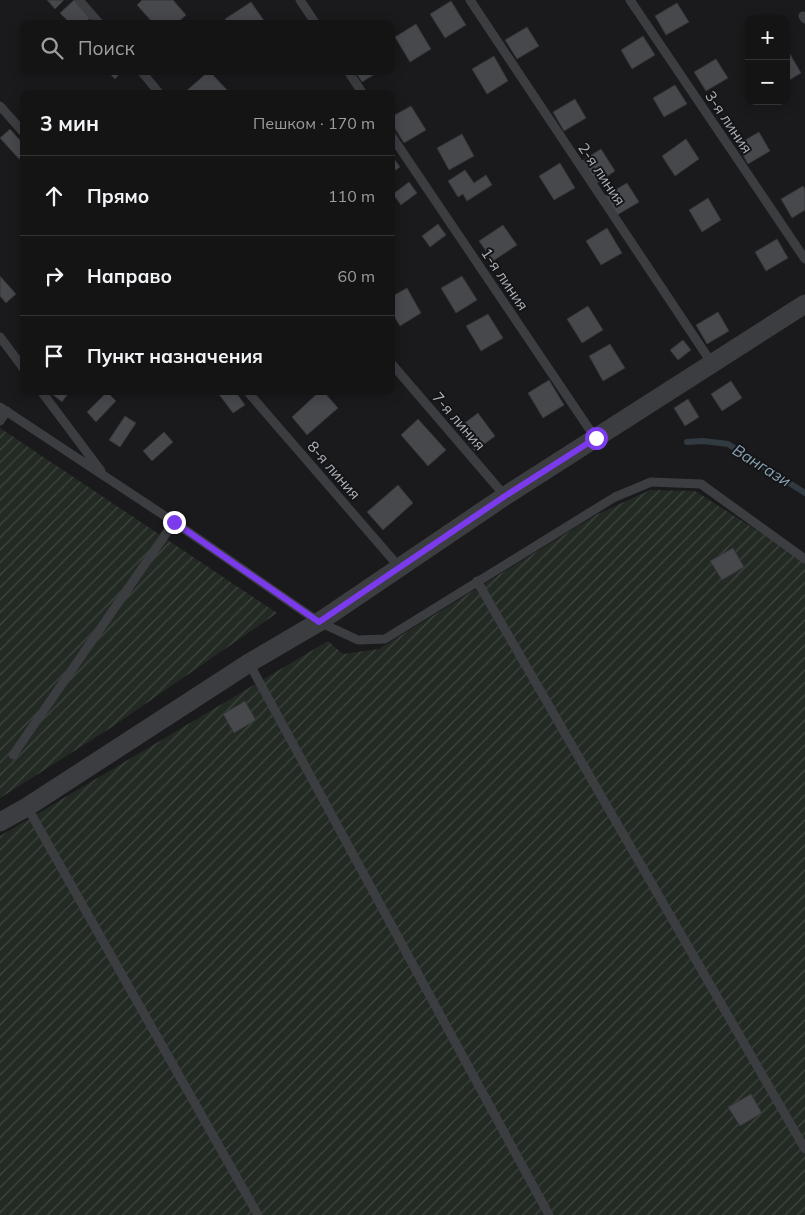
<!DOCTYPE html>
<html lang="ru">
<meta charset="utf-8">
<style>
body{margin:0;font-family:Mulish,sans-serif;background:#212122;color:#f1f3f6}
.controls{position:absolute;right:15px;top:15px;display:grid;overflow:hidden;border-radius:10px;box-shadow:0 2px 12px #0003}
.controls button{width:45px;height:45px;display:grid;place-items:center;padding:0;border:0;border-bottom:1px solid #333334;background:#141415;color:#f1f3f6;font:25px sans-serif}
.stop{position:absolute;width:15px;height:15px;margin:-11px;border:4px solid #7c3aed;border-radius:50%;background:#fff}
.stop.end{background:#7c3aed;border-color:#fff;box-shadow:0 1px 5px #0008}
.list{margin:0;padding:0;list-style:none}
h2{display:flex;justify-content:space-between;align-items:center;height:65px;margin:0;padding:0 20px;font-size:21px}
h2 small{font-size:16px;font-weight:400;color:#9d9ea0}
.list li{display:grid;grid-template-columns:32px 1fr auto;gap:15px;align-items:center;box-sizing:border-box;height:80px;padding:0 20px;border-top:1px solid #333334}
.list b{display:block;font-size:19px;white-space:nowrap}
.list em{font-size:16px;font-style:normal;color:#9d9ea0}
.icon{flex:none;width:28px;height:28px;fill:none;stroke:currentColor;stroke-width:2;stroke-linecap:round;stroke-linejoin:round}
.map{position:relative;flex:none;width:805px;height:1215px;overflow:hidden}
.search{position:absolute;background:#141415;box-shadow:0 2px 12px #0003;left:20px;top:20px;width:375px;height:55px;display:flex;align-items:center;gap:12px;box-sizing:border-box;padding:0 18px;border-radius:10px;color:#9d9ea0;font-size:19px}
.panel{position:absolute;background:#141415;box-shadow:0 2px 12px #0003;left:20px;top:90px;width:375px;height:305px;border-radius:10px}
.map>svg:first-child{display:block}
.garden{fill:url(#garden-furrows)}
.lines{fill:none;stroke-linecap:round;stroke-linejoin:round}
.stream{stroke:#313a40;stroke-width:6}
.building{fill:#47484c;stroke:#343538}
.lane{stroke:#3b3d41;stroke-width:9}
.street{stroke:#3b3d41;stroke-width:19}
.route{stroke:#7c3aed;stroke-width:6}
.labels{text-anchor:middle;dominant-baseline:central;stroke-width:4;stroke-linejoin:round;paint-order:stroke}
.street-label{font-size:15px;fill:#aeb3bb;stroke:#151517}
.water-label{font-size:16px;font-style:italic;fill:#87a1b3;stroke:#151517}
</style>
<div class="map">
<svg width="805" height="1215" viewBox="0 0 805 1215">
<defs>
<pattern id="garden-furrows" width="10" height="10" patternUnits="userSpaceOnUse" patternTransform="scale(1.25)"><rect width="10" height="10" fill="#222a23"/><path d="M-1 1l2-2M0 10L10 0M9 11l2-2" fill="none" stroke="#404641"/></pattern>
</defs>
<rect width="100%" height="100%" fill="#1a1a1c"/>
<!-- garden -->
<path class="garden" d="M0,428L277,613L109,729L0,798Z
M650,490L695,491L793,553L805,563V1215H0V836L328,641L343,654L379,649L596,515Z"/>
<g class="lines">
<!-- stream -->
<path class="stream" d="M687,442L703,441L728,444L805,493"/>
</g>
<!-- building -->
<path class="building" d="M47,0H64L55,9Z
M74,0L91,17L84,24H71L60,13Z
M142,0H173L186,15L176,24H154L137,5Z
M451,1L466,25L445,38L430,14Z
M251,2L265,22L263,24H228L225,19Z
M677,3L689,22L666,35L655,16Z
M416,24L431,49L410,62L395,37Z
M527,27L539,46L517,59L505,40Z
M643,36L655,55L632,69L621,50Z
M790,54L801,73L786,82V56Z
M494,56L508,81L487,94L472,69Z
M716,59L728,78L706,91L694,72Z
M107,71H122L115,79Z
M209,71L231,94H185L184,93Z
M355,71H380L362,82Z
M675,85L687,104L664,117L653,98Z
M575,99L586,118L564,131L553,112Z
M411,106L426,130L404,143L391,122V117Z
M10,129L24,145V155L19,159L0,138Z
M759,132L770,151L748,164L737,145Z
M462,134L474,156L449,170L437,148Z
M686,139L699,159L675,176L662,156Z
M601,149L615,171L597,183L582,161Z
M392,156L400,167L391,173V157Z
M560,163L575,188L554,200L539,176Z
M465,170L474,183L486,175L492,185L467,201L463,194L458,197L448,181Z
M409,182L417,193L401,205L393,194Z
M627,183L639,202L617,215L605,196Z
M803,186L805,189V210L792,218L781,199Z
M708,198L721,220L702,232L689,210Z
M438,224L446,235L430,247L422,236Z
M503,225L517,245L493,261L479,241Z
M607,228L622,253L601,265L586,241Z
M777,239L788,258L766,271L755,252Z
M0,276L16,294L6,303L0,296Z
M462,276L477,300L456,313L441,288Z
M407,288L421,313L400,326L391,311V297Z
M588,306L603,330L582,343L567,319Z
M718,312L729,331L707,344L696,325Z
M488,314L503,338L481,351L466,326Z
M683,340L691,350L678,360L670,350Z
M610,344L625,368L603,381L589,356Z
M549,380L564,405L543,418L528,393Z
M731,381L742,398L722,411L711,394Z
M54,391H70L62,402L52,394Z
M220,391H235L245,405L233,413L218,393Z
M320,391H323L338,408L307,435L292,417Z
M107,392L116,401L96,422L87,412Z
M688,399L699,417L685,426L674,408Z
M478,413L495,436L475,451L458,428Z
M125,416L136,423L120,447L109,440Z
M418,419L446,450L428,466L401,435Z
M164,432L173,442L152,461L143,451Z
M398,485L413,503L383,530L367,512Z
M733,548L744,567L722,580L710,561Z
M245,701L256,720L234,733L223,714Z
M751,1094L762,1113L740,1126L728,1107Z"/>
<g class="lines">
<!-- lane -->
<path class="lane" d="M79,0L100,24
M300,0L316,24
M470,0L711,362
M630,0L805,259
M803,16L805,19
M141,71L160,94
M348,71L363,94
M0,106L24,133
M391,135L596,439
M0,337L24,369
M391,363L505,496
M41,391L101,471
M247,391L400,568
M0,407L174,522L319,622L358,640L385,639L615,497L651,482L701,484L805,559
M0,421L7,411
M477,581L805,1149
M249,663L549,1215
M13,755L174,522
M27,807L258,1215"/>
<!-- street -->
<path class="street" d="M0,822L27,807L249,663L319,622L505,496L805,304"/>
</g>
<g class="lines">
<!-- route -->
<path class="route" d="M174,522L319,622L505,496L596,438"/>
</g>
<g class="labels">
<!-- street labels -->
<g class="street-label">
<text transform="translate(729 122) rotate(56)">3-я линия</text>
<text transform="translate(602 174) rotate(56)">2-я линия</text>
<text transform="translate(505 279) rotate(56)">1-я линия</text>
<text transform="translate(459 421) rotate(49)">7-я линия</text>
<text transform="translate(334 470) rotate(49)">8-я линия</text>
</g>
<!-- water labels -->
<g class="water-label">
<text transform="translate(762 465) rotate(32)">Вангази</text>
</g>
</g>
</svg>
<div class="controls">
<button>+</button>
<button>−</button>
</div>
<div class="stop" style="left:596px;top:438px"></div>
<div class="stop end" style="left:174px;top:522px"></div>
<div class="search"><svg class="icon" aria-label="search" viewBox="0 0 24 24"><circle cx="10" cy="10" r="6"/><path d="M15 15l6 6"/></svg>Поиск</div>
<section class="panel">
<h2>3 мин<small>Пешком · 170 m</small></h2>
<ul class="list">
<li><svg class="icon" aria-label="ahead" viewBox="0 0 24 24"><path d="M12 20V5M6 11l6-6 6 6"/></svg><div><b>Прямо</b></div><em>110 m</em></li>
<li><svg class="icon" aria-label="right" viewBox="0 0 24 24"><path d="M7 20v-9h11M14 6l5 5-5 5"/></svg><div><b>Направо</b></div><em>60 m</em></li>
<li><svg class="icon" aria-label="arrive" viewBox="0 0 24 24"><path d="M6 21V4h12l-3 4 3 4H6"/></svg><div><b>Пункт назначения</b></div></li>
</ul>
</section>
</div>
